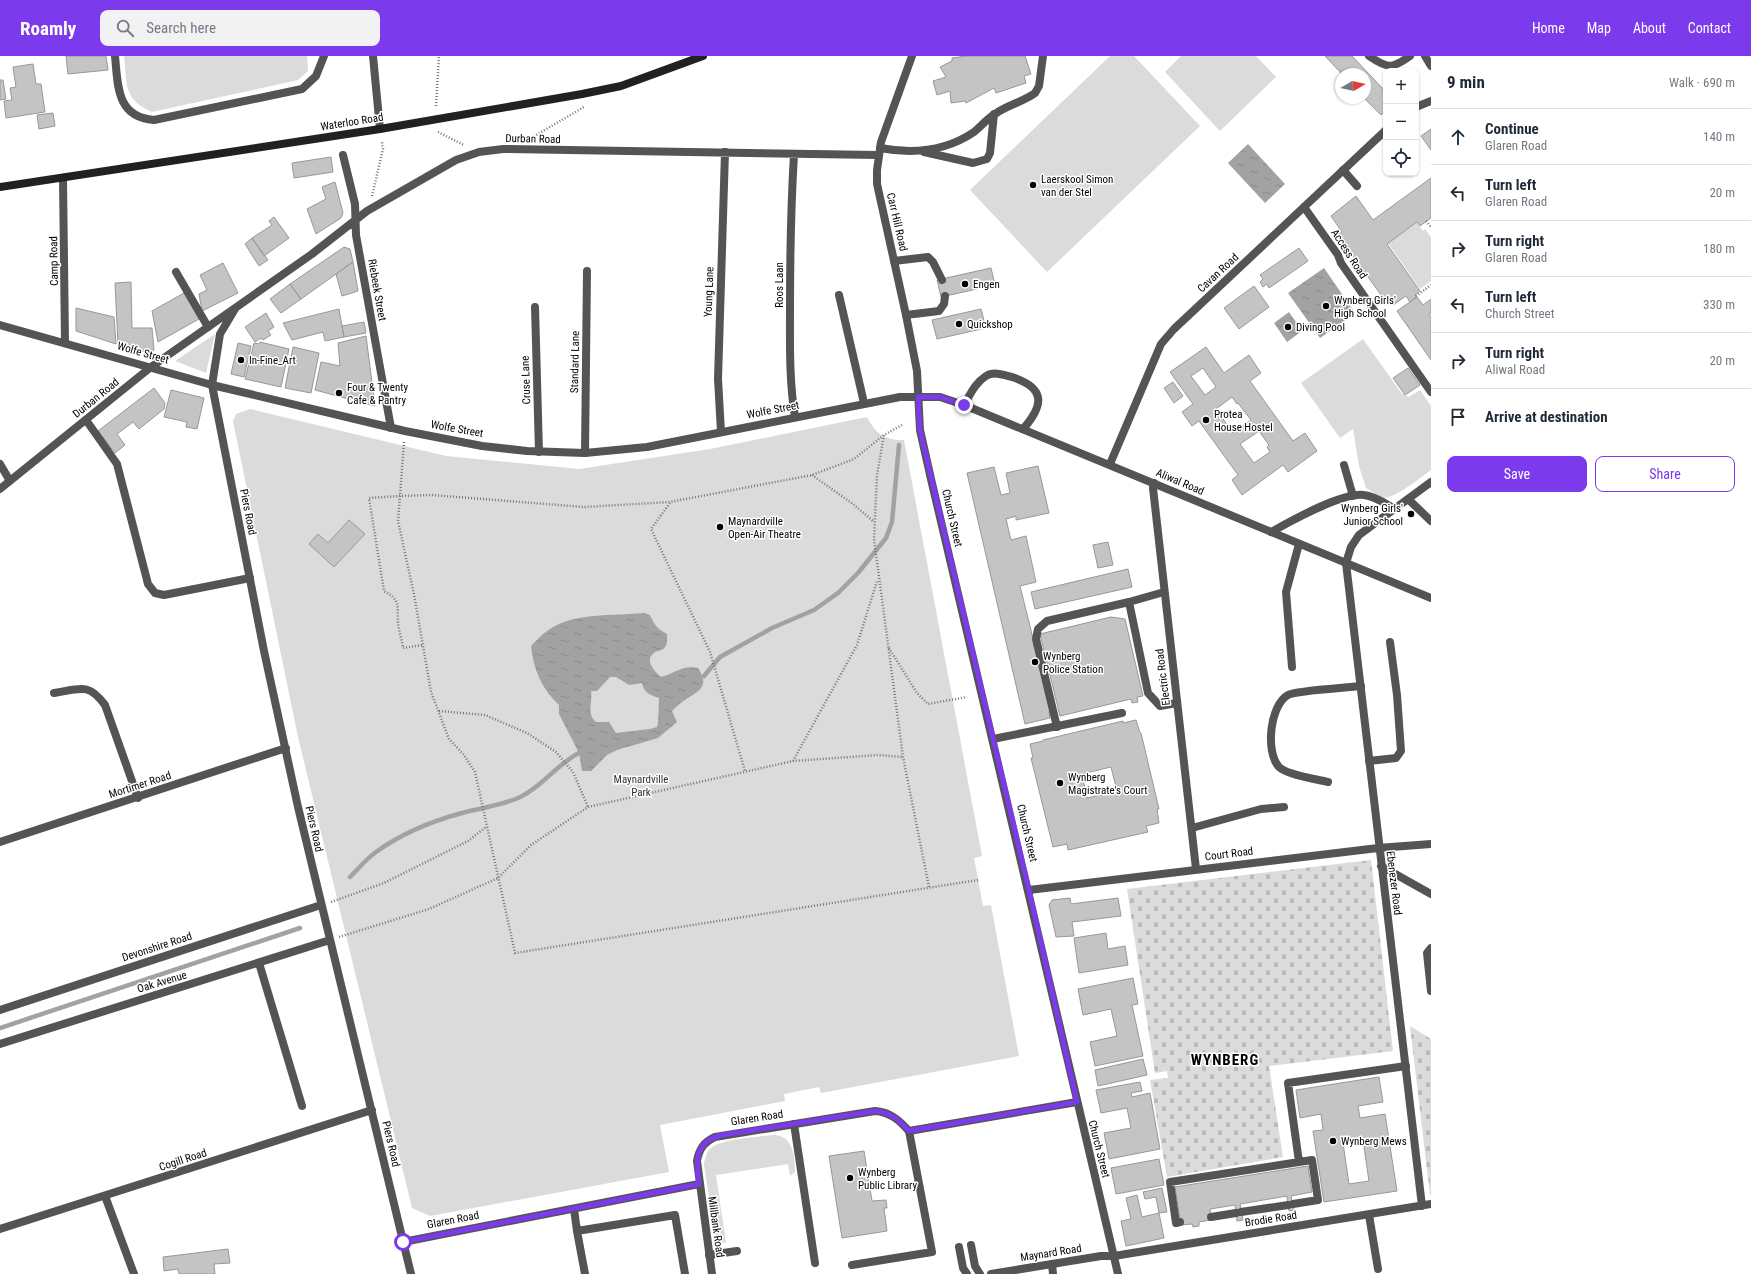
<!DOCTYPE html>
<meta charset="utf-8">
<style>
body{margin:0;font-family:"Roboto Condensed",sans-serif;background:#f2f2f3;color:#1f2937}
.controls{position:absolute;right:12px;top:12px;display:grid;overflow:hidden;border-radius:8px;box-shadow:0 1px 3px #0004}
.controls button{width:36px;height:36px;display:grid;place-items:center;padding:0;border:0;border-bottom:1px solid #e0e1e3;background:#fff;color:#1f2937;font:20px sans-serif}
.compass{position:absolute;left:1335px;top:12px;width:36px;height:36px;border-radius:50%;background:#fff;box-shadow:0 1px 3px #0004;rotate:81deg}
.stop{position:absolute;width:12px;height:12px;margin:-9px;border:3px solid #7c3aed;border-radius:50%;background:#fff}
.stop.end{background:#7c3aed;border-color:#fff;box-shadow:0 1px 4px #0008}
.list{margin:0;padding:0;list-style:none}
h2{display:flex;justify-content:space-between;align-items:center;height:52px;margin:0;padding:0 16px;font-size:17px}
h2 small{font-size:13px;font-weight:400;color:#747a83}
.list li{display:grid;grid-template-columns:26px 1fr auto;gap:12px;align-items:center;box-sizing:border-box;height:56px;padding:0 16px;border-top:1px solid #e0e1e3}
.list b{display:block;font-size:15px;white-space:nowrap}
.list p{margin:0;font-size:13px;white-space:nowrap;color:#747a83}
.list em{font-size:13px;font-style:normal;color:#747a83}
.actions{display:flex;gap:8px;padding:12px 16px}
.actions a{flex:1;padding:9px 0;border:1px solid #7c3aed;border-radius:8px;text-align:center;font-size:14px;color:#7c3aed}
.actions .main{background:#7c3aed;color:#fff}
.icon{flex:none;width:22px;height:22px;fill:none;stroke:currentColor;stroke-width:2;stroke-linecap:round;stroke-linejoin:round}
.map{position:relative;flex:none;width:1431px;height:1218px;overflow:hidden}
header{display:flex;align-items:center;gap:24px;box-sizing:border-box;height:56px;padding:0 20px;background:#7c3aed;color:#fff}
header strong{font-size:19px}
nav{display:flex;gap:22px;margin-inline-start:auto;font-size:14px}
.search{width:280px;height:36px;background:#f2f2f3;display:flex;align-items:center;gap:10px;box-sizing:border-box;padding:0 14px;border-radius:8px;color:#747a83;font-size:15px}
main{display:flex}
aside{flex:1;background:#fff}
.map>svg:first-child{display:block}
.green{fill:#dbdbdb}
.cemetery{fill:url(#cemetery-stones)}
.water{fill:url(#water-ripples);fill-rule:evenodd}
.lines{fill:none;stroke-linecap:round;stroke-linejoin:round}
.stream{stroke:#a2a2a2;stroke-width:4.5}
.building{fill:#c4c4c4;stroke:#989898;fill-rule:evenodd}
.path{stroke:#767676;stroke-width:2.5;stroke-dasharray:1 2;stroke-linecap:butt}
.service{stroke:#545454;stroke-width:8}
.minor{stroke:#545454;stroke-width:8}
.tertiary{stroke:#545454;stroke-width:8}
.secondary{stroke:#212121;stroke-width:8}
.route{stroke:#7c3aed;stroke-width:5}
.poi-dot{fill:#000;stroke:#fff;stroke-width:1.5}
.labels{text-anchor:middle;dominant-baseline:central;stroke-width:3;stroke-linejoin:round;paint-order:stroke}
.street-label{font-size:11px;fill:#000;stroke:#fff}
.poi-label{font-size:11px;fill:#000;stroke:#fff;text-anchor:start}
.park-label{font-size:11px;fill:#323232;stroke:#fff}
.district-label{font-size:15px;font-weight:bold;letter-spacing:1px;fill:#000;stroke:#fff}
</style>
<header>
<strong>Roamly</strong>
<div class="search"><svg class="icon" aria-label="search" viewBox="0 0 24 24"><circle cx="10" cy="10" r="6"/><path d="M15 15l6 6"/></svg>Search here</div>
<nav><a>Home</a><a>Map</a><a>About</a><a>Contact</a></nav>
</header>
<main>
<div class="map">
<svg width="1431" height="1218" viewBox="0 0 1431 1218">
<defs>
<pattern id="cemetery-stones" width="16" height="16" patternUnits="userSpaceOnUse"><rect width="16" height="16" fill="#dbdbdb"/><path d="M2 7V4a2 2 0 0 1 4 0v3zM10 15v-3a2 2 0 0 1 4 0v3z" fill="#bababa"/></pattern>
<pattern id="water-ripples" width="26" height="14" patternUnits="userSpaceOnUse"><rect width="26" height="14" fill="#a2a2a2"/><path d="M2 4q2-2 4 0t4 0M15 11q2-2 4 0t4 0" fill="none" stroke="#8a8a8a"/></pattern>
</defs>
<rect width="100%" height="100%" fill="#fff"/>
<!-- green -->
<path class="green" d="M124,0H307L308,15L298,24L152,56C123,43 127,28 124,0Z
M1110,0H1134L1200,70L1047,216L970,134Z
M1181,0H1256L1276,21L1220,75L1165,16Z
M1417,167L1423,175L1425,173L1431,181V225L1420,233L1388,187Z
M215,278L206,317L175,305Z
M1363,283L1402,338L1409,341L1420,334L1431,350V414C1422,420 1391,447 1379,441C1374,438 1371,434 1366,432L1359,410L1353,373L1340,382L1301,327Z
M250,353L446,400L579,413L710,393L867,361C875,377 885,385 904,384L982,800L974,802L983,850L991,849L1019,1000L821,1037L819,1031L784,1038L785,1045L660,1069L669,1116L430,1160L412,1152L298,681L233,365L236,358Z
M773,1079C793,1079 795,1100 795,1116L790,1120L788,1108L716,1119L726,1187L716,1185L704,1109C705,1102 706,1096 711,1092C721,1083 759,1081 773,1079Z"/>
<!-- cemetery -->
<path class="cemetery" d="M1371,804L1393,995L1269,1010L1283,1101L1167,1121L1150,1024L1168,1022L1167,1015L1155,1017L1127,833Z
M1410,970L1431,983V1139H1430Z"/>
<!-- water -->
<path class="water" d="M1248,88L1285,128L1265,147L1228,107Z
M1324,212L1355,257L1320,282L1288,237Z
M1289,256L1302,275L1287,286L1274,267Z
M644,557L650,559C654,568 657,573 667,578C667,582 668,587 665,591C663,595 658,594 654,597C644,604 654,615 661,621C677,617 681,609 698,612C712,633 695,636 682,646C678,649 675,652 672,655L677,666L658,682L617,694L607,699L591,715H582L579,697L559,658V649C542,634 533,612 531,590C536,585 541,579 547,575C572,556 614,560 644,557ZM610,621H616L629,629L642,627C644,637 650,639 659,642L658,667L657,671L650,673L616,677L609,666H596C586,657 593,646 591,635H597Z"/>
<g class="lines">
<!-- stream -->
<path class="stream" d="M704,620L720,601L772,572L814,554L838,537L858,517L886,482L892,466L899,389
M350,821C358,813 366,803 376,796C401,778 432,765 462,757C481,752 499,750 518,742C541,732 557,708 579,697
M0,972L300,872"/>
</g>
<!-- building -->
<path class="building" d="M66,0H106L108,14L68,18Z
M966,0H1025L1031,18L1024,20L1026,27L996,37L994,32L966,47L965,45L951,47L950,35L937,39L933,25L946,21L940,11L952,5V2Z
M1325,0H1352L1386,36V54L1381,59L1364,42L1365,18H1342Z
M33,8L36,28H41L45,56L6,62L4,45L12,44L10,32L16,31L13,11Z
M0,24H3L6,43L0,44Z
M53,57L55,70L39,73L37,59Z
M1431,73V94L1421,80Z
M331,101L333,116L294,122L292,107Z
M1431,122V162L1420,170L1417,166L1387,188L1420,235L1415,239L1416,241L1410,246L1406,240L1393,249L1390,245L1386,246L1338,179L1342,176L1331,160L1356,140L1373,164Z
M335,126L343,157L341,162L316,178L307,153L326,143L322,131Z
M274,161L289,182L264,200L252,182L272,169L269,165Z
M252,182L268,204L259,210L245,188Z
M344,191L350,193L353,206L301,243L290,228Z
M1299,192L1308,205L1269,232L1267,228L1263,231L1260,226L1263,223L1260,219Z
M353,206L358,235L342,240L336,218Z
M223,207L238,237L202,255L199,238L207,234L200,219Z
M991,212L995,229L941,241L937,224Z
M131,226L132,272H152L154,294L149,297L118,289L115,227Z
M290,228L301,243L281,257L270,243Z
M1254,230L1269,251L1239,273L1224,252Z
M184,237L199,263L158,286L152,255Z
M1417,241L1423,249L1431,243V257L1429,258L1431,261V304L1397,255Z
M76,252L114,261L116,288L76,275Z
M339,253L344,281L325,285L323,276L292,284L283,267Z
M981,253L986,272L937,283L932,264Z
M266,257L274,271L268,275L271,279L263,284L261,282L255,286L245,271Z
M364,266L366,277L344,281L342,270Z
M366,280L375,350L315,334L321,306L340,310L338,287Z
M260,286L289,293L281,331L245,323L254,287L259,288Z
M238,287L251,290L244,321L231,318Z
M293,291L319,297L311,337L285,332Z
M1206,291L1224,317L1249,299L1261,317L1250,325L1293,385L1305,377L1317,395L1288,416L1283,409L1242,439L1232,424L1238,419L1199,365L1192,370L1182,356L1193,348L1170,316ZM1203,312L1216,331L1205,339L1191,320ZM1232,341L1237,348L1238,347L1251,364L1233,377L1216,353ZM1259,375L1269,389L1267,391L1270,396L1254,407L1240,388Z
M1408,312L1420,329L1405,339L1393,322Z
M1173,326L1183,340L1174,347L1164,332Z
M154,332L165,347L164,353L139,373L133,366L117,378L125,389L115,397L98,375Z
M171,334L204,342L197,373L186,371L187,366L164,361Z
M1038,410L1049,457L1016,464V460L1006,463L1011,484L1026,480L1036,526L1020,530L1051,655L1049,656L1050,662L1025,668L967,417L994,411L1001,439L1010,437L1006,417Z
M349,464L365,478L334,511L309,488L318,478L328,487Z
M1108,486L1113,509L1098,512L1093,489Z
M1128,513L1132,531L1035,553L1031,536Z
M1111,561L1125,563L1143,640L1137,641L1138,646L1132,647L1131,643L1060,660L1040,578Z
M1136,664L1140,677H1141L1159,753H1157L1159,767L1146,770L1148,776L1068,794L1067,788L1053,791L1031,702H1033L1030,688L1043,685V684L1123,665V667ZM1111,711L1117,735L1087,742L1082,718Z
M1070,842L1071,848L1118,842L1121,860L1072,866L1074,880L1056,881L1049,849L1052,844Z
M1106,877L1108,893L1125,890L1128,909L1079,917L1074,882Z
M1133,922L1138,948L1132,949L1143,1000L1095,1010L1090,986L1117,980L1111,953L1083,959L1078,933Z
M1143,1003L1147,1019L1098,1030L1095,1014Z
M1379,1021L1383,1046L1358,1050L1360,1062L1385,1058L1397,1135L1324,1146L1313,1075L1323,1074L1321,1058L1300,1062L1296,1034ZM1363,1084L1369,1125L1349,1128L1343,1087Z
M1140,1026L1142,1035L1131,1037L1132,1041L1150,1037L1160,1093L1109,1103L1104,1077L1131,1072L1127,1052L1101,1057L1096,1034Z
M864,1095L872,1145L886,1144L887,1152H884L887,1175L842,1182L829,1100Z
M1159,1103L1164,1129L1116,1138L1111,1112Z
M1308,1110L1312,1136L1291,1140L1294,1154L1289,1155L1287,1140L1240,1148L1243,1164L1237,1165L1235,1149L1210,1153L1211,1164L1199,1166V1170L1193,1171L1192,1168L1181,1169L1175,1131Z
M1162,1132L1167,1156L1159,1157L1156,1141L1145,1143L1143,1136Z
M1137,1139L1142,1161L1159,1157L1164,1182L1126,1190L1121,1165L1131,1163L1126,1142Z
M228,1193L230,1207L214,1208L215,1218H179L178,1213L164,1215L163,1201Z"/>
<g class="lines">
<!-- path -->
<path class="path" d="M436,50L439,0
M438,76L464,89
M531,82L584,51
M372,140L383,93L382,86
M1426,165L1431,171
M1416,240L1431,229
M902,369L884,379L854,403L812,419L670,446L584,451L432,439L400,440L398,465L414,538L431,636L449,683L464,699L475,716L515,897L978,824
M884,379L877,419L874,483L903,701L929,831
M404,386L400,440L369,442L384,535C401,544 397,550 398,567C399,575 402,584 403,592L422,589
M812,419L853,448L873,465
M670,447L651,473L710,596L745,715
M889,592L917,637L928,648L967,641
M439,655L485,659L527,677L556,696L573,716L588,751
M793,705L857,589L877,525
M331,846L384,827L468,785L486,771
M339,881L429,853L498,822L531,789L588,751L793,705L878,699L903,701"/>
<!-- service -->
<path class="service" d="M115,0C118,29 116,61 154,64L302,33L316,20L324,0
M1369,0C1388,13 1392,13 1410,0
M1425,0L1431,10
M880,92C912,98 946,95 974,76C981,70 987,63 995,58C1007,49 1023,46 1035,37L1039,30L1043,0
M924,96L973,107L987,103L990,97L994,58
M1343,114L1357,130
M1304,151L1338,199L1341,207L1431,336
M894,205L928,201L933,206L942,224
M176,216L208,271
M839,239L864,347
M906,259L939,255L944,248L945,240
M964,349C970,339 975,327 986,320C994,315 1004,319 1012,321C1046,332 1044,349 1023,373
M86,364L117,408L148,528L155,537L164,539L250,522
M1344,409L1353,440
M1408,443L1431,465
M1271,476C1291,465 1342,436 1364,439C1375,440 1386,448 1395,453
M1346,507L1351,491L1359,479L1431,426
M1129,546L1148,637L1160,650L1177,647
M1292,611L1286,536L1299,488
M54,637C80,633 88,626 105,649L138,742
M1057,671L1036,583L1038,573L1047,565L1129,546L1164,536
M993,683L1122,657
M1369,705L1396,702L1401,695L1397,639L1390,586
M1328,726C1316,723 1287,719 1279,711C1265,696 1270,649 1288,639C1298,634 1347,632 1361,630
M1192,772L1261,753L1284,751
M1431,892L1427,897L1431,935
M259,907L302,1050
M794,1068L815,1207
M1299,1106L1288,1027L1406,1010
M574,1153L577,1175
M1241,1156L1288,1149
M1369,1159L1378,1213
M1211,1161L1236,1157
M1180,1166L1176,1167L1170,1126L1312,1104L1318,1144L1293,1148
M971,1189L975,1210L980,1218
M959,1191L963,1212L967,1218
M709,1199L737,1195
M1052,1208L1053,1218
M852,1209L932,1196L909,1075
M585,1218L577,1175L675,1159L685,1218"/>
<!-- minor -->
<path class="minor" d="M373,0L380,73
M1416,51L1431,45
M794,98C791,149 790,200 790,251C790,288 789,324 795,361
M343,99L355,148L356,179L391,372
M63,123L65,287
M535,251L539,396
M235,253L220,278L212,329L264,595L298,751L411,1218
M721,376L718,323L725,96
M585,397L587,215
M0,408L10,425
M1110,408L1161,288L1174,273L1386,74
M1154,427L1153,432L1196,813
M0,433L151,311L312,198L367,155L456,104L479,96L503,93L878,99
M1346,507L1422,1150
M0,786L286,692
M1381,810L1431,838
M1029,834L1378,792L1431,788
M0,954L321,849
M0,988L330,884
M105,1140L134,1218
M0,1173L372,1054
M403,1186L699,1128
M1114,1200L1431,1148
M712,1218L697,1105C699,1093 704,1086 715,1081L875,1055C890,1056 899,1064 909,1075L1077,1046"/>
<!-- tertiary -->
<path class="tertiary" d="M912,0L881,86L877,114V128L906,259L917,315L920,374L931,423L1118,1218
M0,269L212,329L405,375L482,390L527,395L585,397L647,391L900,341H940L964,349L1431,542
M991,1218L1101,1200H1114"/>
<!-- secondary -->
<path class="secondary" d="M0,131L380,73L582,38L621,30L703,0"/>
</g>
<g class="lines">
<!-- route -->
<path class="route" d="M403,1186L699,1128C696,1104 694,1086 722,1079L875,1055C890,1056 899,1064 909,1075L1077,1046L1029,834L920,374L918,341H940L964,349"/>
</g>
<!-- markers -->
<g class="poi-dot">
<circle cx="1033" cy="129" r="4"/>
<circle cx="965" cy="228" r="4"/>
<circle cx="1326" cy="250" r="4"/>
<circle cx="959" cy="268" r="4"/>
<circle cx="1288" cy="271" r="4"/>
<circle cx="241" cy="304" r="4"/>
<circle cx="339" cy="337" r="4"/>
<circle cx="1206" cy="364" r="4"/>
<circle cx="1411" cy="458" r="4"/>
<circle cx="720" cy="471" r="4"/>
<circle cx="1035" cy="606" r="4"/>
<circle cx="1060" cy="727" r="4"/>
<circle cx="1333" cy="1085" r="4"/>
<circle cx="850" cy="1122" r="4"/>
</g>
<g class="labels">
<!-- street labels -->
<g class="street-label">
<text transform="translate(352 66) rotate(-9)">Waterloo Road</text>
<text transform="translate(533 83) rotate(1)">Durban Road</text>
<text transform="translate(897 166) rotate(77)">Carr Hill Road</text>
<text transform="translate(1349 198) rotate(57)">Access Road</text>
<text transform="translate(54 205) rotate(-91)">Camp Road</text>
<text transform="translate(1218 217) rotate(-43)">Cavan Road</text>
<text transform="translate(779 229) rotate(-90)">Roos Laan</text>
<text transform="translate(377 234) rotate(80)">Riebeek Street</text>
<text transform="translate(709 236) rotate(-88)">Young Lane</text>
<text transform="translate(143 297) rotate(16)">Wolfe Street</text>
<text transform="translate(575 306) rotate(-89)">Standard Lane</text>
<text transform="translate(526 324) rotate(-92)">Cruse Lane</text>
<text transform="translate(96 342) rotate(-39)">Durban Road</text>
<text transform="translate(773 354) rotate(-11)">Wolfe Street</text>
<text transform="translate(457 373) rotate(10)">Wolfe Street</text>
<text transform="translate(1180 426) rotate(23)">Aliwal Road</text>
<text transform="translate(248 456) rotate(79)">Piers Road</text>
<text transform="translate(952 462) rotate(77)">Church Street</text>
<text transform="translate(1163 621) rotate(-97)">Electric Road</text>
<text transform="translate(140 729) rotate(-18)">Mortimer Road</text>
<text transform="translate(314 773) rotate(77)">Piers Road</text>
<text transform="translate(1027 777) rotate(77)">Church Street</text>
<text transform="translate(1229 798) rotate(-7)">Court Road</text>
<text transform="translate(1394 827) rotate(83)">Ebenezer Road</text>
<text transform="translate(157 891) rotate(-18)">Devonshire Road</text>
<text transform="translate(162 926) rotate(-17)">Oak Avenue</text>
<text transform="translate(757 1062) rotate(-9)">Glaren Road</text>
<text transform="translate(391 1088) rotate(77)">Piers Road</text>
<text transform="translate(1099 1093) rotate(76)">Church Street</text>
<text transform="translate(183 1104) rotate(-18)">Cogill Road</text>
<text transform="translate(1271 1163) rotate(-9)">Brodie Road</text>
<text transform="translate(453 1164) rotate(-11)">Glaren Road</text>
<text transform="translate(716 1171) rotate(82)">Millbank Road</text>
<text transform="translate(1051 1197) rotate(-9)">Maynard Road</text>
</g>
<!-- poi labels -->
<g class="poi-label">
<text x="1041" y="123">Laerskool Simon<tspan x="1041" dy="13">van der Stel</tspan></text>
<text x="973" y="228">Engen</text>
<text x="1334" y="244">Wynberg Girls'<tspan x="1334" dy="13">High School</tspan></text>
<text x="967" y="268">Quickshop</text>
<text x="1296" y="271">Diving Pool</text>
<text x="249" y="304">In-Fine_Art</text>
<text x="347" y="331">Four &amp; Twenty<tspan x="347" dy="13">Cafe &amp; Pantry</tspan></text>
<text x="1214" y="358">Protea<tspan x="1214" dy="13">House Hostel</tspan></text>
<text x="1403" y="452" text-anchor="end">Wynberg Girls'<tspan x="1403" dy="13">Junior School</tspan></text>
<text x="728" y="465">Maynardville<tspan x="728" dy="13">Open-Air Theatre</tspan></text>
<text x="1043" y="600">Wynberg<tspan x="1043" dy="13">Police Station</tspan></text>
<text x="1068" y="721">Wynberg<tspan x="1068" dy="13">Magistrate's Court</tspan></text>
<text x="1341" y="1085">Wynberg Mews</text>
<text x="858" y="1116">Wynberg<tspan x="858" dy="13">Public Library</tspan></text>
</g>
<!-- park labels -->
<g class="park-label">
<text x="641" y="723">Maynardville<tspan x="641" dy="13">Park</tspan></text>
</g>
<!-- district labels -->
<g class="district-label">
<text x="1225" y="1004">WYNBERG</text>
</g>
</g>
</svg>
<div class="controls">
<button>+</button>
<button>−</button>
<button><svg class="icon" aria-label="locate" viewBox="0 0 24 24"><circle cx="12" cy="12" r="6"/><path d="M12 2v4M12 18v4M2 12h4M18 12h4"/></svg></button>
</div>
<svg class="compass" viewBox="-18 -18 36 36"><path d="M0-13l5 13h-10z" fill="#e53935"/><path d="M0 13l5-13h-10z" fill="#747a83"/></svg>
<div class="stop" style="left:403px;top:1186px"></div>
<div class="stop end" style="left:964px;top:349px"></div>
</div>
<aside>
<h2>9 min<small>Walk · 690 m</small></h2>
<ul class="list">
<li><svg class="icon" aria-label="ahead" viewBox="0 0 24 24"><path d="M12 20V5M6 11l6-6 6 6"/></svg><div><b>Continue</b><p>Glaren Road</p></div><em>140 m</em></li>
<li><svg class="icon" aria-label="left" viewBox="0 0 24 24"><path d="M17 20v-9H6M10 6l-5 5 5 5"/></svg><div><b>Turn left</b><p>Glaren Road</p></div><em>20 m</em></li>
<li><svg class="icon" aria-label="right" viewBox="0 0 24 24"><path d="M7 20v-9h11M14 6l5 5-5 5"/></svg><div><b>Turn right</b><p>Glaren Road</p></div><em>180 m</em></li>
<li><svg class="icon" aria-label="left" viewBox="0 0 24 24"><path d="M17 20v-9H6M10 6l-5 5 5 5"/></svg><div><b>Turn left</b><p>Church Street</p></div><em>330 m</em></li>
<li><svg class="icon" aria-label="right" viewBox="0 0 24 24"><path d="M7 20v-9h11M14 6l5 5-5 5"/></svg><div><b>Turn right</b><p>Aliwal Road</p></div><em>20 m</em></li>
<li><svg class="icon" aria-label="arrive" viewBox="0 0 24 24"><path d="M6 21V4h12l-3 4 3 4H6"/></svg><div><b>Arrive at destination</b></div></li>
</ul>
<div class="actions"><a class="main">Save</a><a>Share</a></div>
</aside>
</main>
